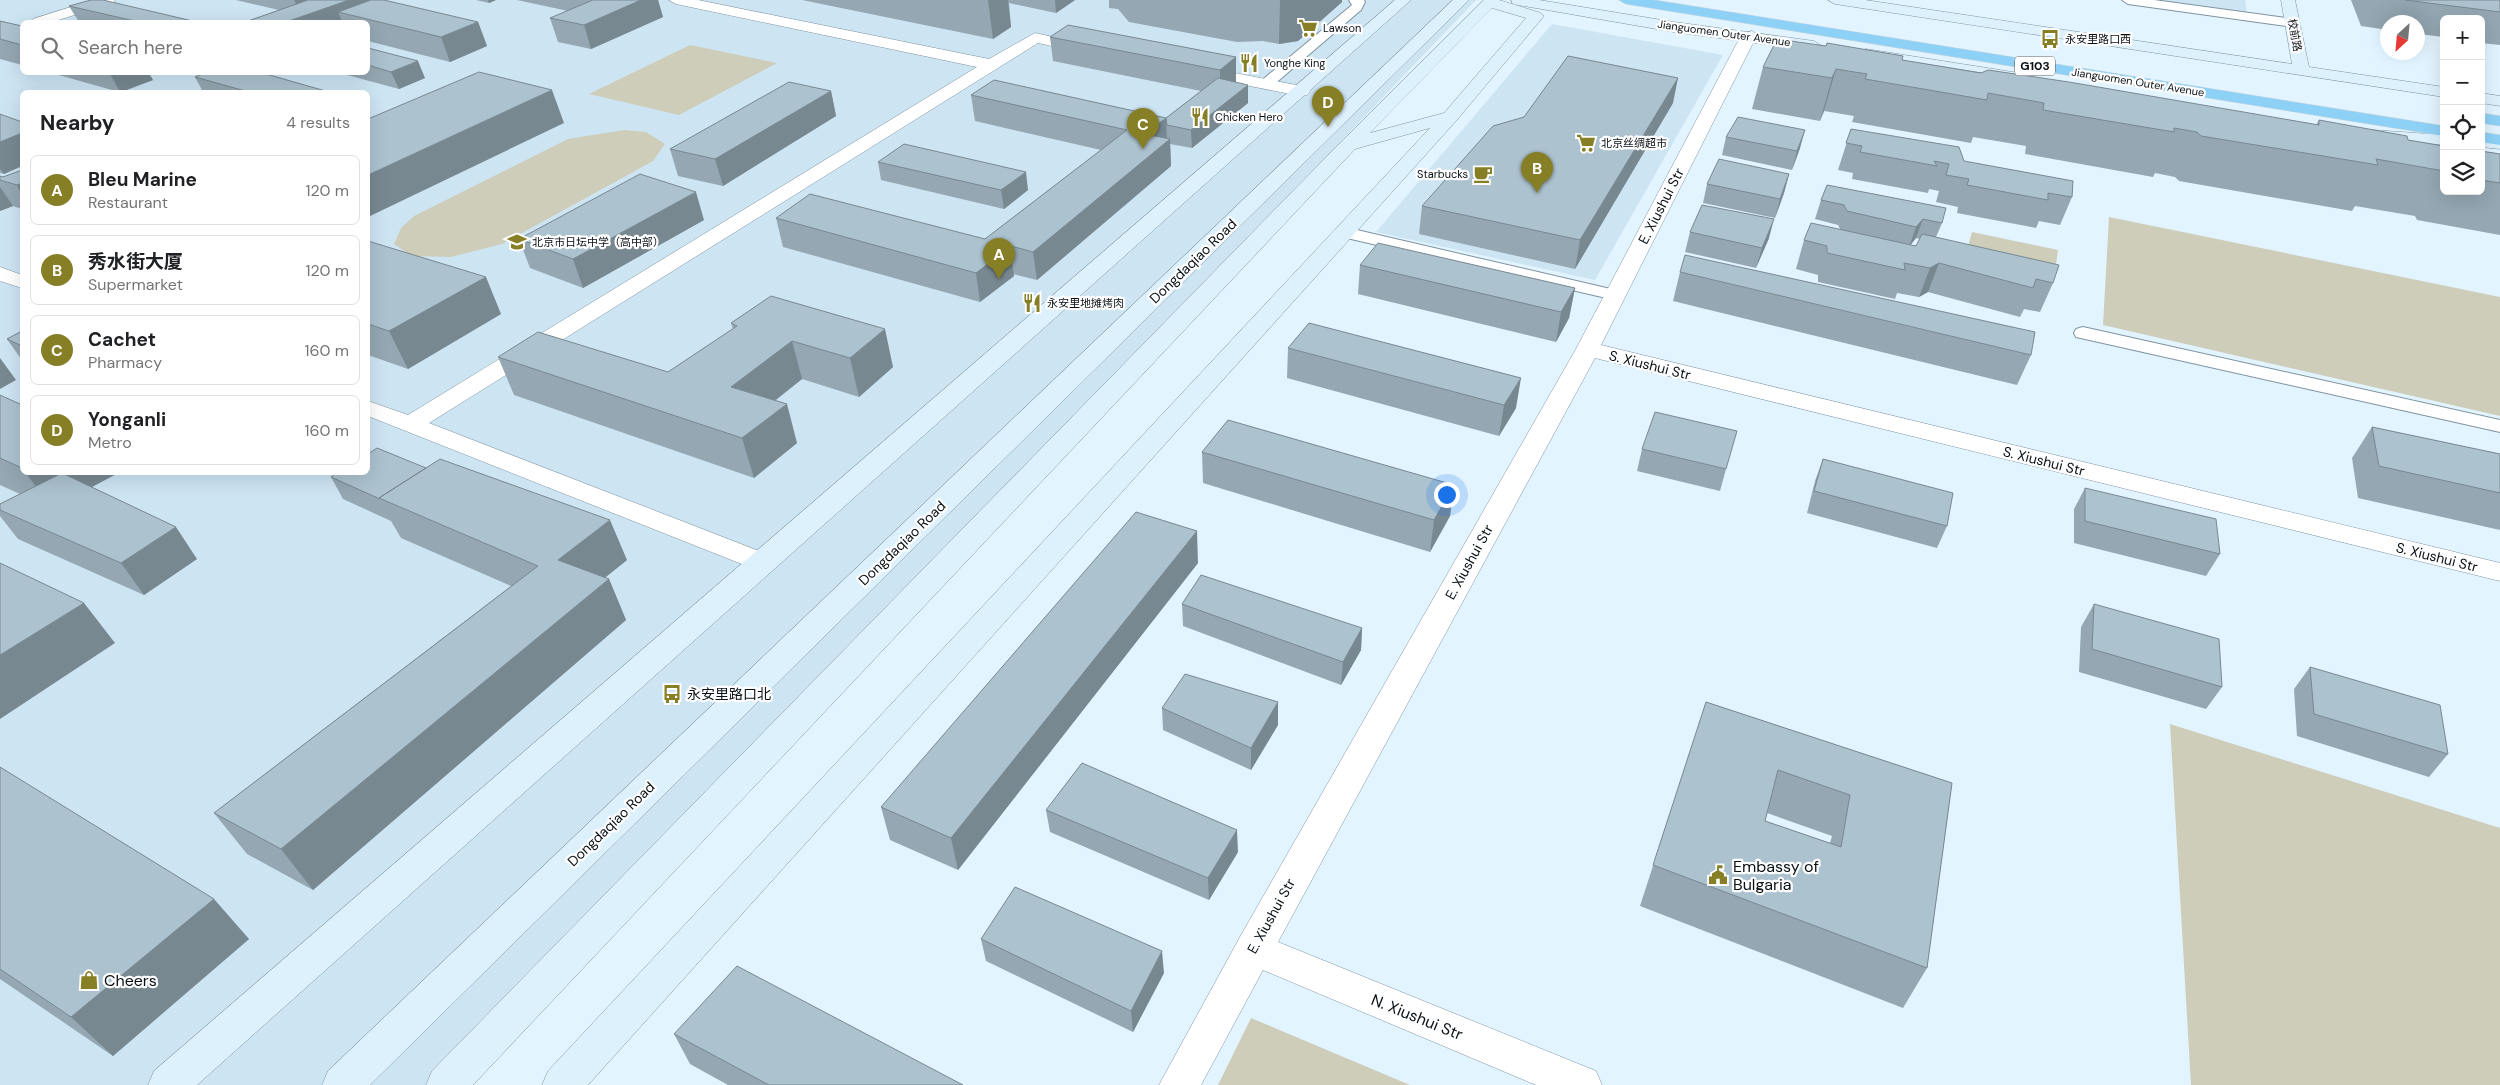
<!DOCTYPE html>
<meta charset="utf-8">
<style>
body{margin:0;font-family:"DM Sans","Noto Sans SC",sans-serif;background:#f6f6f6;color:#202124}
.controls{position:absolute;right:15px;top:15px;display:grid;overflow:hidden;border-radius:8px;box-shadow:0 5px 20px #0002}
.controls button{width:45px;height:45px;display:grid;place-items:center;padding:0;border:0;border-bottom:1px solid #e0e0e0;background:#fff;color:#202124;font:25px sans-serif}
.compass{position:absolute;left:2380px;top:15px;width:45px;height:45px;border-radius:50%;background:#fff;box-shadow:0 5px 20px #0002;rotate:206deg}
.you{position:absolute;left:1446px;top:494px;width:18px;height:18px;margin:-12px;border:4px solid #fff;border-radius:50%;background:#1a73e8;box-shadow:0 0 0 8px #1a73e833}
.badge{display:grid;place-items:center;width:32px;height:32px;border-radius:50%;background:#877f26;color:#fff;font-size:16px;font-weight:700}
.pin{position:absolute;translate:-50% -41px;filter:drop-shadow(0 1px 2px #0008)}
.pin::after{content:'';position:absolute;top:26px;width:18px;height:15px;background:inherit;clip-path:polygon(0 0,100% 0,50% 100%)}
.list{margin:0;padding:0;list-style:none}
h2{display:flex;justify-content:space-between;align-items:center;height:65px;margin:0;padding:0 20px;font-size:21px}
h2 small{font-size:16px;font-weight:400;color:#757577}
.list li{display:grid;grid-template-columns:32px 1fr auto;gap:15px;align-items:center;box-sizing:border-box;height:70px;margin:0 10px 10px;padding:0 10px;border:1px solid #e0e0e0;border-radius:8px}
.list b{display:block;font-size:19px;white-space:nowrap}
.list p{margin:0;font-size:16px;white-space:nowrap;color:#757577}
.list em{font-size:16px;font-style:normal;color:#757577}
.icon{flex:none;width:28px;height:28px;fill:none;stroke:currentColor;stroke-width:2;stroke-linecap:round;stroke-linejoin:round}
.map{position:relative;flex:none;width:2500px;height:1085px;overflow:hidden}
.search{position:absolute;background:#fff;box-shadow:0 5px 20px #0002;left:20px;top:20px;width:350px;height:55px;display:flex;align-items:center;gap:12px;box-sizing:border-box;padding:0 18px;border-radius:8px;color:#757577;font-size:19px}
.panel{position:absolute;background:#fff;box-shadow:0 5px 20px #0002;left:20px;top:90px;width:350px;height:385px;border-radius:8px}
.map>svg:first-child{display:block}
.built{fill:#cde4f3;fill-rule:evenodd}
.green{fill:#cecdb9}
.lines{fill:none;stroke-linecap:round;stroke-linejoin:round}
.lane-casing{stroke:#7e93a0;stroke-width:2}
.street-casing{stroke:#7e93a0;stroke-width:1}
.secondary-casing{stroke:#7e93a0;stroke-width:1}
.highway-casing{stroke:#d3d4d5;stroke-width:1}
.lane{fill:#fff;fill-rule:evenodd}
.street{fill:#fff;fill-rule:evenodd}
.secondary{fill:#ddf1fd;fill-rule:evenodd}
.highway{fill:#8ed1f7;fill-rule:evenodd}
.wall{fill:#94a7b2;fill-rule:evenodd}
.shaded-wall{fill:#788891}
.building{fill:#acc2cf;stroke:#788891;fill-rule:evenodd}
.labels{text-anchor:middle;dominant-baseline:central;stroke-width:4.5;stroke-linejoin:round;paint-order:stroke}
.far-poi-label{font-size:11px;fill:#091116;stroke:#fefefe;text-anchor:start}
.far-street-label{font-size:11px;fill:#091116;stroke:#fefefe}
.shield{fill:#fefefe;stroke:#52585c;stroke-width:1}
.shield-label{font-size:12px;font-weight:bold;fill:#091116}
.street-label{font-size:14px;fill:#091116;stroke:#fefefe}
.poi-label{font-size:14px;fill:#091116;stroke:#fefefe;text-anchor:start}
.near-poi-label{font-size:16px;fill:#091116;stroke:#fefefe;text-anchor:start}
.near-street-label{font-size:16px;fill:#091116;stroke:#fefefe}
</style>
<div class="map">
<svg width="2500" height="1085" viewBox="0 0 2500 1085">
<rect width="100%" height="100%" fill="#e2f4ff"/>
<!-- built -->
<path class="built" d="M0,0H1476L440,1085H0ZM22,22H368V72H22ZM22,92H368V472H22Z
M2145,0H2245L2247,14Z
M1552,24L1723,55L1595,280L1376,232Z"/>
<!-- green -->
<path class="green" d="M690,45L777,63L679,115L589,94Z
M624,130L646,132L665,144L653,161L502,244L451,257L412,256L394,244L401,228L414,216L568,139Z
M2109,217L2500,297V416L2103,325Z
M1972,232L2058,250L2055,272L1966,253Z
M2170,724L2500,828V1085H2191Z
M1251,1018L1410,1085H1218Z"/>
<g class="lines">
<!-- lane casing -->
<g class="lane-casing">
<path id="lane" d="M1349,0H1364L1365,2L1361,10L1271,87H1261L1259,84L1261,81L1352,5Z
M2122,0H2154L2293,19L2299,23L2293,27L2128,4Z
M1344,227L1615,290L1621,291L1624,295L1621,299L1615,300L1338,236L1336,232L1338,228Z
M2083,327L2500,420V432L2076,337L2074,333L2076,329Z"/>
</g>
<!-- street casing -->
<g class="street-casing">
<path id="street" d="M93,0H115L113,3L52,22H30L33,19Z
M669,0H698L989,59L1035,33L1094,46L1096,49L1088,54L1038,43L429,423L772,556L776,563L772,570L762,572L368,416V401L408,415L977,67L676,4Z
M1752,31L1760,36L1752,45L1601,345L2500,563V581L1595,358L1278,942L1596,1071L1602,1085H1536L1263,970L1201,1085H1159L1240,937L1576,349L1737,43L1746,33Z
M1199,66L1301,86L1307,87L1310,91L1307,95L1301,96L1193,75L1191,71L1193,67Z
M0,267L22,275V288L0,281Z"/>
</g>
<!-- secondary casing -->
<g class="secondary-casing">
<path id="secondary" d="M1395,0H1411L197,1085H148L154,1071Z
M1453,0H1469L370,1085H322L328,1071Z
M1484,0H1499L1541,13L1544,16L1456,121L588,1085H542L548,1071L1430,128L1355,149L473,1085H426L432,1071L1343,140ZM1492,8L1526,18L1444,113L1370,133Z
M1511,0H1539L1674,22L1814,41L1822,46L1814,51L1674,32L1518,5L1513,4Z
M1828,0H1865L2292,64L2281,0H2295L2309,67L2444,87V97L1835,4Z
M1866,49L2019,73L2025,74L2027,78L2025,82L2019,83L1860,57L1858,54Z
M2481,93L2500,96V106L2481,103Z
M2373,130L2444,135V145L2367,139L2364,135L2367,131Z
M2481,137L2500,139V149L2481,147Z"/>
</g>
<!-- highway casing -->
<g class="highway-casing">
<path id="highway" d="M1619,0H1654L2444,126V136L1626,4Z
M2481,113L2500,116V126L2481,123Z
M2481,132L2500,135V145L2481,142Z"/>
</g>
<!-- lane -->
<use href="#lane" class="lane"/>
<!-- street -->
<use href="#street" class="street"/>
<!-- secondary -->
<use href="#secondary" class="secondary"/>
<!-- highway -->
<use href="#highway" class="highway"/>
</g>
<!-- wall -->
<path class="wall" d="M236,0H369L478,22L487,46L450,62L368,41V22H342V21L339,22H248V21L279,10Z
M476,0H496L489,3Z
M517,0H658L663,17L591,49L558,42L550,18L568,11Z
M802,0H1075L1056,13L1009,3L1011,27L993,39Z
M1109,0H1342V2L1298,41L1279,44L1263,41L1237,42L1129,22L1118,9L1109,8Z
M2351,0H2500V45L2481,43V19H2444V37L2418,34V22H2388V30L2361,26Z
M69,6L197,22H79Z
M0,21L22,26V65L0,59Z
M1050,37L1236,57V82L1248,103L1192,148L1170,144L1171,166L1037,280L1013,274L1014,276L980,302L783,247L776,218L985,239L1101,150L975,121L971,95L1166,118L1201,91L1053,61Z
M368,48L425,78L399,89L336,72H368Z
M1902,60L2316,125L2319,120L2408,140L2444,146V191H2481V151L2500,154V235L2417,220L2415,216L2355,206L2352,211L2179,181L2175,177L2155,173L2153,177L2025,154L2026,146L1973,137L1971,143L1852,122L1854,116L1824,111L1820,121L1752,109L1763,67Z
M48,72H148L153,80L122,92H119Z
M195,77L329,92H203Z
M831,91L836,116L723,186L678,176L670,149Z
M1673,103L1575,269L1419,234L1422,206Z
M0,114L22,122V166L4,174L0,173Z
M1851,129L1964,161L2072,197L2060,225L2039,221L2036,228L1957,213L1958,207L1936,202L1939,191L1929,189L1928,193L1852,179L1853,173L1838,170Z
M1726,137L1800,148L1792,170L1722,155Z
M878,162L1028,190L1004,209L881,180Z
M22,170V209L13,206L0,211V176L3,177Z
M1789,174L1784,193L1775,218L1703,203L1707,184Z
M1827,185L1942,223L1936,237L2053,283L2040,312L2024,309L2020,317L1928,292L1919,297L1897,293L1895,299L1818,282V275L1796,269L1804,240L1840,229L1838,225L1815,219L1821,200ZM1916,238L1920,239L1916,246L1910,245Z
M704,220L583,288L530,268L519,239Z
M1690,232L1769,238L1756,268L1685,252Z
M368,241L501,314L408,369L368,355Z
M1360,265L1575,288L1569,318L1556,342L1358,294Z
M1680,272L2031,355L2017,385L1673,301Z
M731,323L893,367L859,397L802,379L775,401L797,443L754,478L514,395L498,357L668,372L733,329Z
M22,331V360L21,359L7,339Z
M1288,348L1516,408L1499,436L1287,378Z
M0,395L22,405V472H120L92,487L197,559L144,595L18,539L0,516V504L20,494L0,485Z
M2372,427L2500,454V530L2358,498L2352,458Z
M1642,449L1726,469L1720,491L1637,471Z
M1202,452L1454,485L1450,516L1430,552L1203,483Z
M1823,459L1947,526L1937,548L1807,513L1815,481Z
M331,477L627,560L605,578L609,579L626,620L313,890L247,854L214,813L511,586L401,538L391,521L343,499Z
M2085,488L2220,554L2206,576L2074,543V509Z
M1198,563L958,870L890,840L881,807Z
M1182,604L1362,628L1361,650L1341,685L1183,626Z
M2094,604L2222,687L2206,709L2079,672L2081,627Z
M2310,667L2448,754L2429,777L2297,736L2294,689Z
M1278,702V725L1251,770L1163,730L1162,708Z
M1706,702L1952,783L1927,968L1903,1008L1640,906ZM1767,813L1832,836L1830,843L1765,821Z
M0,767L249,939L113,1056L0,979Z
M1046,810L1238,852L1209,900L1050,832Z
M981,939L1164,973L1133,1032L986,961Z
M674,1034L963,1085H728L690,1064Z"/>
<!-- shaded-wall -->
<path class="shaded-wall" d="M294,0H322L301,15Z
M349,0H369L373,10L338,12L342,21L339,22H286Z
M488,0H496L489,3Z
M641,0H658L663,17L591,49L584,25Z
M988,0H1008L1011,27L993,39Z
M1055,0H1075L1056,13Z
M1280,0H1342V2L1298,41L1279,44Z
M478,22L487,46L450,62L441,37Z
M1236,57V82L1220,95V70Z
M418,61L425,78L399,89L391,72Z
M1836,69L1824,111L1820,121L1832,78Z
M109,72H148L153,80L120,92Z
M1678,78L1673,103L1575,269L1580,240Z
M1248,85V103L1192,148L1191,130Z
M552,90L564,123L368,217V175Z
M831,91L836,116L723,186L715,159Z
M1166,118L1167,142L1170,139L1171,166L1037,280L1033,252L1145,134Z
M1805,130L1800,148L1792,170L1797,151Z
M22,133V166L4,174L0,169V142Z
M1026,172L1028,190L1004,209L1001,190Z
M1789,174L1784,193L1775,218L1780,199Z
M22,183V195L17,185Z
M0,187L13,206L0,211Z
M696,192L704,220L583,288L573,259Z
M1774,219L1769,238L1756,268L1762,248Z
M1923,219L1916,238L1909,247L1916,227Z
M1010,247L1014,276L980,302L976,273Z
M1939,263L1928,292L1919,297L1930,268Z
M486,277L501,314L408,369L389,331Z
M1575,288L1569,318L1556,342L1561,312Z
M885,329L893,367L859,397L850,358Z
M792,341L802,379L742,426L731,387Z
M0,358L16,380L0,389Z
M1521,378L1516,408L1499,436L1504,405Z
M787,404L797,443L754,478L742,438Z
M25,472H120L52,508Z
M1454,485L1450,516L1430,552L1434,520Z
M610,520L627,560L576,600L558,560Z
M176,527L197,559L144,595L121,563Z
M1197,531L1198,563L958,870L951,838Z
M609,579L626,620L313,890L281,849Z
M84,603L115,643L0,719V655Z
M1362,628L1361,650L1341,685L1343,662Z
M1278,702V725L1251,770V748Z
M1237,830L1238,852L1209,900L1208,878Z
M214,899L249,939L113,1056L71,1017Z
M1162,951L1164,973L1133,1032L1131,1011Z"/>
<!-- building -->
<path class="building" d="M91,0H103L197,22H139L69,6Z
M308,0H349L286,22H253L248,21Z
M371,0H384L478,22L441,37L338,12Z
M593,0H641L584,25L550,18Z
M2405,0H2500V12Z
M0,21L22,26V45L0,39Z
M1068,25L1236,57L1220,70L1050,37Z
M1777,39L1826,46L1827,43L1903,56L1902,60L1981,73L1988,70L2069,82L2319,125V120L2407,136L2408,140L2444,146V171L2376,159L2378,165L2201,136L2197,132L2174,128V132L2043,110L2044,103L1988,93L1987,100L1865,79L1867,74L1836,69L1832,78L1763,67Z
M368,48L418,61L391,72L368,65Z
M1568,56L1678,78L1580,240L1422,206L1493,126L1524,117Z
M207,72H259L329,92H249L195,77Z
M479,72L552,90L368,175V119Z
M1218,78L1248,85L1191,130L1167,125L1166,118Z
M994,80L1166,118L1145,134L1170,139L1033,252L1000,243L1010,247L976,273L776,218L810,194L985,239L1127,130L971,95Z
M789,82L831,91L715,159L670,149Z
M0,114L22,122V133L0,142Z
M1738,117L1805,130L1797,151L1726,137Z
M1851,129L1959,147L1964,161L2073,181L2072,197L2048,193V200L1967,185L1969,179L1946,175L1949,164L1934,161L1937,166L1860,152L1862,146L1846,143Z
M904,144L1026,172L1001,190L878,162Z
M2481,151L2500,154V183L2481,180Z
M1719,159L1789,174L1780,199L1707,184Z
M22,170V183L17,185L0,180V176L3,177Z
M640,174L696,192L573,259L519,239Z
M1827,185L1946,208L1942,223L1923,219L1916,227L1847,211L1844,205L1821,200Z
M1702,205L1774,219L1762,248L1690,232Z
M1811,223L1916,246L1922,234L2059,265L2053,283L2036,279L2033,288L1939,263L1930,268L1904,263L1905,270L1827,253V246L1804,240Z
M368,241L486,277L389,331L368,324Z
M1378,243L1575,288L1561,312L1360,265Z
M1685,255L2035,332L2031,355L1680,272Z
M771,296L885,329L850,358L792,341L731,387L787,404L742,438L498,357L538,332L668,372L737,326L731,323Z
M1309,323L1521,378L1504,405L1288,348Z
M22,331V346L7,339Z
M0,395L22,405V468L0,458Z
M1655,412L1737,431L1726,469L1642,449Z
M1228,420L1454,485L1434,520L1202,452Z
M2372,427L2500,454V493L2379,466Z
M377,448L426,468L379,498L380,499L331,477L338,472H368V454Z
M440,459L610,520L558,560L609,579L281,849L214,813L538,566L379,498Z
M1823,459L1953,493L1947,526L1814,491Z
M62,473L176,527L121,563L0,510V504Z
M2085,488L2216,519L2220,554L2085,521Z
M1136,512L1197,531L951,838L881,807Z
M0,563L84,603L0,655Z
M1201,575L1362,628L1343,662L1182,604Z
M2094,604L2219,639L2222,687L2092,649Z
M2310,667L2440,705L2448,754L2314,714Z
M1185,674L1278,702L1251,748L1162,708Z
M1706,702L1952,783L1927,968L1653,865ZM1778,770L1850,795L1841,847L1765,821Z
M1082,763L1237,830L1208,878L1046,810Z
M0,767L214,899L71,1017L0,969Z
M1015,887L1162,951L1131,1011L981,939Z
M737,966L963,1085H769L674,1034Z"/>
<!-- icons -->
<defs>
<g id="supermarket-bare" transform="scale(1.5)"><path d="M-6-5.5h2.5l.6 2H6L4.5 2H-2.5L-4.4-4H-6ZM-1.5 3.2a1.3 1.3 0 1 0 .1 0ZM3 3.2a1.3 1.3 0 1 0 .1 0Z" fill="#877f26" stroke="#fefefe" stroke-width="2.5" paint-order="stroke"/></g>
<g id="bus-bare" transform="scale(1.5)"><path d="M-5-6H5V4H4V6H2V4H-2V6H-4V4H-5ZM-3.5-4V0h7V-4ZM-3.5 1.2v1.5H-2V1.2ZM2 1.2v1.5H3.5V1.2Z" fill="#877f26" stroke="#fefefe" stroke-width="2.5" paint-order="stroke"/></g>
<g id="restaurant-bare" transform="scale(1.5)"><path d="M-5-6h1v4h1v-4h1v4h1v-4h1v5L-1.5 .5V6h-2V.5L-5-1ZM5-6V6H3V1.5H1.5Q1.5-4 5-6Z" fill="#877f26" stroke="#fefefe" stroke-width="2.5" paint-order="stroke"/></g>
<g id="cafe-bare" transform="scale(1.5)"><path d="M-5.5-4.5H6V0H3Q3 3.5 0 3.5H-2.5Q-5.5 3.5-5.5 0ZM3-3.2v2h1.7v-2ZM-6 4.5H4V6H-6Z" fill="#877f26" stroke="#fefefe" stroke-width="2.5" paint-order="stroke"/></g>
<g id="school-bare" transform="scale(1.5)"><path d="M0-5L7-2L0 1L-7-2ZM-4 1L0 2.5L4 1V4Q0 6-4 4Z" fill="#877f26" stroke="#fefefe" stroke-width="2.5" paint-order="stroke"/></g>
<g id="civic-bare" transform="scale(1.5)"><path d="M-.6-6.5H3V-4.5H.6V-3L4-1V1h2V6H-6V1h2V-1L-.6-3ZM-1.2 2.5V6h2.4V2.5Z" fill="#877f26" stroke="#fefefe" stroke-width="2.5" paint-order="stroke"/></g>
<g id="shop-bare" transform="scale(1.5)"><path d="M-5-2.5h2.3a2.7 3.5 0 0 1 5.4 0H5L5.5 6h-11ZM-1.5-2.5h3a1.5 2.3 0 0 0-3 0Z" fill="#877f26" stroke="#fefefe" stroke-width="2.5" paint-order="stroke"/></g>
</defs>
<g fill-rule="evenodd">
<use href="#supermarket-bare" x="1308" y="28"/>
<use href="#bus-bare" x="2050" y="39"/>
<use href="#restaurant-bare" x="1249" y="63"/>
<use href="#restaurant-bare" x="1200" y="117"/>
<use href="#supermarket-bare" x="1586" y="143"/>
<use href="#cafe-bare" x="1483" y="174"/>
<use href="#school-bare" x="517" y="242"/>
<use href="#restaurant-bare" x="1032" y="303"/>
<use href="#bus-bare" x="672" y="694"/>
<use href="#civic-bare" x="1718" y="875"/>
<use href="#shop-bare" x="89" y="980"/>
</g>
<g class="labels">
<!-- far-poi labels -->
<g class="far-poi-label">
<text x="1323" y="28">Lawson</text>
<text x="2065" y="39">永安里路口西</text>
<text x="1264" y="63">Yonghe King</text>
<text x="1215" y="117">Chicken Hero</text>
<text x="1601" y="143">北京丝绸超市</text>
<text x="1468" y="174" text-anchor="end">Starbucks</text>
<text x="532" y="242">北京市日坛中学（高中部）</text>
<text x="1047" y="303">永安里地摊烤肉</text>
</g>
<!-- far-street labels -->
<g class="far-street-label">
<text transform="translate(1724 33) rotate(8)">Jianguomen Outer Avenue</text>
<text transform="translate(2295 35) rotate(79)">校前路</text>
<text transform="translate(2138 82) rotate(9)">Jianguomen Outer Avenue</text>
</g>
<!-- shield labels -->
<rect class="shield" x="2015" y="56.5" width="40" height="19" rx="4"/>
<g class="shield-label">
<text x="2035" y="66">G103</text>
</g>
<!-- street labels -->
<g class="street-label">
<text transform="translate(1661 206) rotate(-63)">E. Xiushui Str</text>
<text transform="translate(1193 261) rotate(-44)">Dongdaqiao Road</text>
<text transform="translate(1650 365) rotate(14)">S. Xiushui Str</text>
<text transform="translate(2044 461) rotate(14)">S. Xiushui Str</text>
<text transform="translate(902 543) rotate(-44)">Dongdaqiao Road</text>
<text transform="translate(2437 557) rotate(14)">S. Xiushui Str</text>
<text transform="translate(1469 562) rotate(-61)">E. Xiushui Str</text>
<text transform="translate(611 824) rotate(-44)">Dongdaqiao Road</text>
<text transform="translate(1271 916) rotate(-61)">E. Xiushui Str</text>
</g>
<!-- poi labels -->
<g class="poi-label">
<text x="687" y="694">永安里路口北</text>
</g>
<!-- near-poi labels -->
<g class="near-poi-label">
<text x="1733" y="866">Embassy of<tspan x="1733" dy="18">Bulgaria</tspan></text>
<text x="104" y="980">Cheers</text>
</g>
<!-- near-street labels -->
<g class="near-street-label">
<text transform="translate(1417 1017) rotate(22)">N. Xiushui Str</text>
</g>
</g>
</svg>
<div class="controls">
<button>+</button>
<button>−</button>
<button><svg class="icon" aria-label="locate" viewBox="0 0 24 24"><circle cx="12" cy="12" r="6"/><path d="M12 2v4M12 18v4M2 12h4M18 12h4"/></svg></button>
<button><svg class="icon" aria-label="layers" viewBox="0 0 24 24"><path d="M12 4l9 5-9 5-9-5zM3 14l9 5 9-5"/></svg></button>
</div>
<svg class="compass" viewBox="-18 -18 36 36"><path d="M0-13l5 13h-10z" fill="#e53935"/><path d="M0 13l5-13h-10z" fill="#757577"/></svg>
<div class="you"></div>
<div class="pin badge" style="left:999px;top:279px">A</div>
<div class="pin badge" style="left:1537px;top:193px">B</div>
<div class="pin badge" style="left:1143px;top:149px">C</div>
<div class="pin badge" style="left:1328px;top:127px">D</div>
<div class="search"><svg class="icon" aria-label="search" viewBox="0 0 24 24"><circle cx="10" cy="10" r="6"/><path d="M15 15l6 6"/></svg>Search here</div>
<section class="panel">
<h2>Nearby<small>4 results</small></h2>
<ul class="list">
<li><span class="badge">A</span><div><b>Bleu Marine</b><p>Restaurant</p></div><em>120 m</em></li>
<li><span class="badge">B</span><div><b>秀水街大厦</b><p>Supermarket</p></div><em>120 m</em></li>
<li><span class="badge">C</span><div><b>Cachet</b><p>Pharmacy</p></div><em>160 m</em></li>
<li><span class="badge">D</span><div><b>Yonganli</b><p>Metro</p></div><em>160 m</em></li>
</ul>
</section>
</div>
